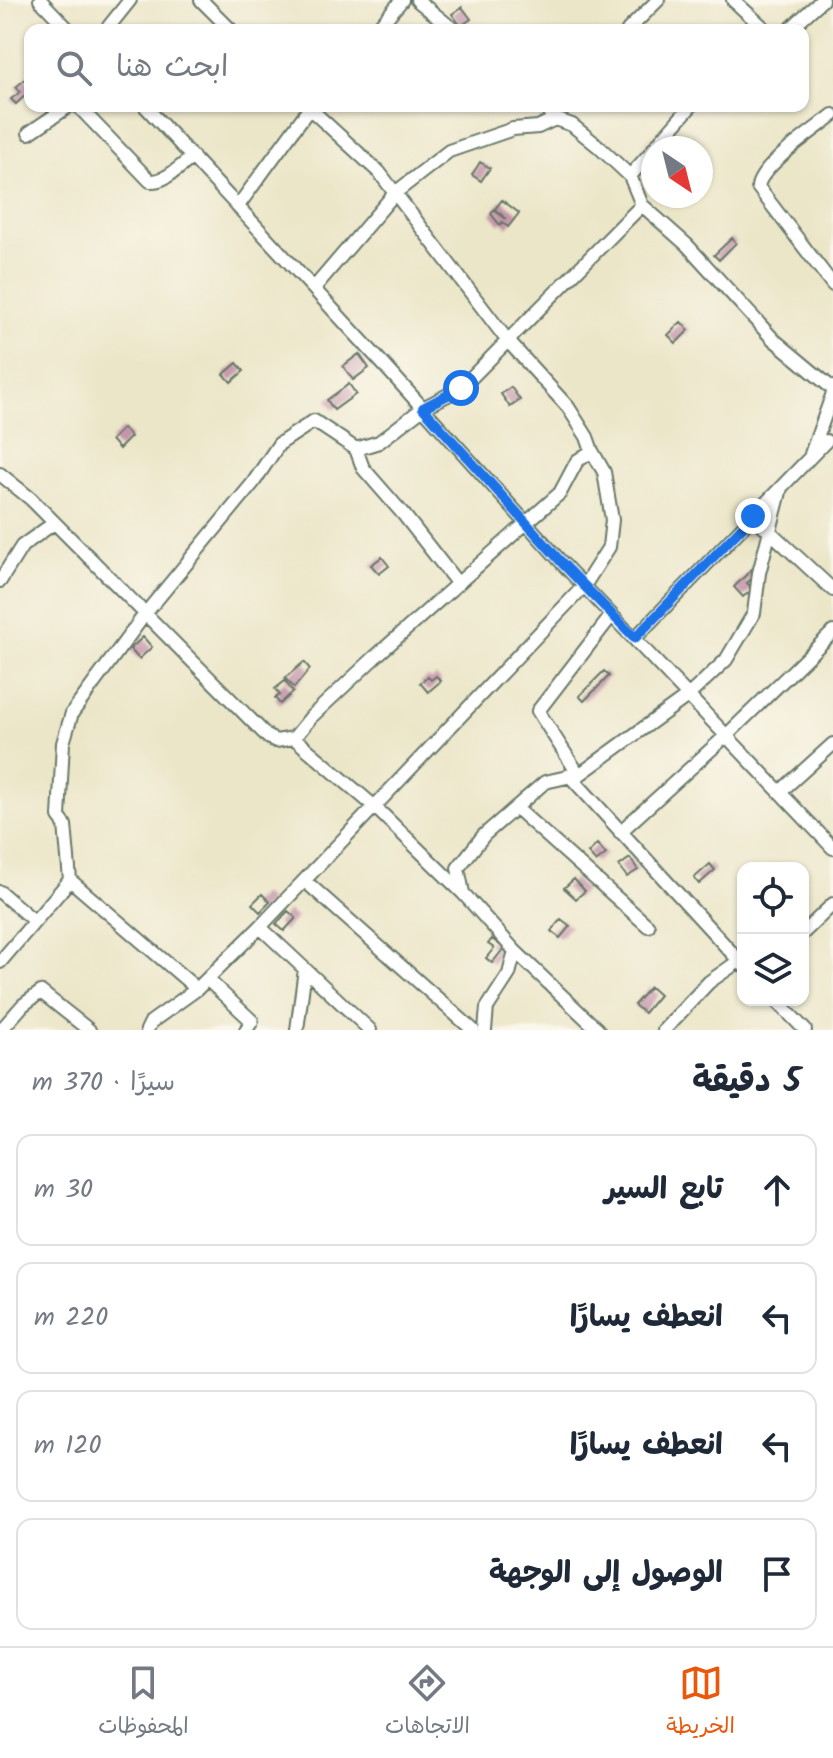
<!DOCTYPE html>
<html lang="ar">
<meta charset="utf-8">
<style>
body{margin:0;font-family:Kalam,"Playpen Sans Arabic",sans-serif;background:#f6f6f7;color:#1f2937;direction:rtl}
.controls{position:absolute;right:24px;bottom:24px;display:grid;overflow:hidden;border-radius:16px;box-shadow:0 2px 6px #0004}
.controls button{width:72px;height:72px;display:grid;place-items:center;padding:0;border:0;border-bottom:2px solid #e0e1e3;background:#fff;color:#1f2937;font:40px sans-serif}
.compass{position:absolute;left:641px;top:136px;width:72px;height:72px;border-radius:50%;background:#fff;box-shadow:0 2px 6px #0004;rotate:145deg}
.stop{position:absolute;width:24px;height:24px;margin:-18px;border:6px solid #1a73e8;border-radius:50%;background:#fff}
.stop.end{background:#1a73e8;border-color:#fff;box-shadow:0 2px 8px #0008}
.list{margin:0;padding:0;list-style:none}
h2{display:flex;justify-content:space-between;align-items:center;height:104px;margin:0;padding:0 32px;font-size:34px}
h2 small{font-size:26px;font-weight:400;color:#747a83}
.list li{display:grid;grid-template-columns:52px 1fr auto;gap:24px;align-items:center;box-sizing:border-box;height:112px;margin:0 16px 16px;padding:0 16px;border:2px solid #e0e1e3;border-radius:16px}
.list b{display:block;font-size:30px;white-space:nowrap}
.list em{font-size:26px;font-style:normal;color:#747a83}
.icon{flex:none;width:44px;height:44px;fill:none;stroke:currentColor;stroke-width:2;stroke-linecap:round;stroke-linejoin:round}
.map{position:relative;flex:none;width:833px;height:1030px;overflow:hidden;direction:ltr}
.search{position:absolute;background:#fff;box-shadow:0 2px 6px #0004;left:24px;right:24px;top:24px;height:88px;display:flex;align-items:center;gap:20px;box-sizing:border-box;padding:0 28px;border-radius:16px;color:#747a83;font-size:30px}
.sheet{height:616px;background:#fff}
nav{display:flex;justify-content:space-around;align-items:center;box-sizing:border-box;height:112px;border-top:2px solid #e0e1e3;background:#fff;font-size:22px;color:#747a83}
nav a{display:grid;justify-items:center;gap:4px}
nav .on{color:#ea580c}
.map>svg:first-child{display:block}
.building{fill:#c595ab}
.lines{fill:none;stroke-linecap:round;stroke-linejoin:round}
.minor-casing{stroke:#677868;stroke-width:16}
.minor{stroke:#fff;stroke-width:12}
.route{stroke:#1a73e8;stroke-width:10}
</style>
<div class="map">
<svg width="833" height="1030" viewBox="0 0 833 1030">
<rect width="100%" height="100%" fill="#fbf7ec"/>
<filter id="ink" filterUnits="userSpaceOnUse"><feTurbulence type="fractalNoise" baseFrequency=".0125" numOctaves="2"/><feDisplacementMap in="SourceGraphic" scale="16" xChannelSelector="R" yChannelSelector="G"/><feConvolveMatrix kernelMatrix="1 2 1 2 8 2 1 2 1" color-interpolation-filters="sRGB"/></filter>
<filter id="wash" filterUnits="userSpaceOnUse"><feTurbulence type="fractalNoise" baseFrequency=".006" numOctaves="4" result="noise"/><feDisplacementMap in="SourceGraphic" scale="32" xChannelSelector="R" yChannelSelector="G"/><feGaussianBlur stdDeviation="1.8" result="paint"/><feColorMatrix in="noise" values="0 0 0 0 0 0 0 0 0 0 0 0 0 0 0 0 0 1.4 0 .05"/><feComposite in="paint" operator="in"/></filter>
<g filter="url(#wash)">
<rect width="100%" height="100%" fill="#ece6c9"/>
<g id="blocks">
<!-- building -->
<path class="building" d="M462,7L471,19L461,26L452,14Z
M25,79L30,84V91L16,104L11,99L20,92L16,87Z
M480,162L490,168L481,181L472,175Z
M502,200L519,213L508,227L502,222L500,225L491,214L494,210L506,219L495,209Z
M732,238L736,243L719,260L714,255Z
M681,322L689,330L676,343L668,335Z
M359,354L369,368L353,380L343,366Z
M237,363L244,371L231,382L224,374Z
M349,384L356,394L334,410L327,400Z
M511,387L520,400L510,407L501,394Z
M123,428L131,437L119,449L111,440Z
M382,557L389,566L379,574L371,565Z
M752,569L756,574L747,583L753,589L743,597L734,587Z
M143,637L152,647L139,659L130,649Z
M304,662L310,669L294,688L285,678Z
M604,671L609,676L584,701L579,696Z
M436,676L441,681L428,692L420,683L428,677L431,680Z
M285,681L293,692L280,704L275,698L280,695L275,689Z
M597,844L606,854L596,862L588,853Z
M630,858L638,870L627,877L619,866Z
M710,864L715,870L699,884L694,878Z
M574,879L585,891L576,899L564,888Z
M262,894L270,902L260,912L252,904Z
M288,911L296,918L284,931L276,924Z
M561,919L570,926L560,938L551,931Z
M492,939L504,948L492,963L486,958L494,948L488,944Z
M650,987L659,995L644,1013L634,1005Z"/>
</g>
</g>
<g filter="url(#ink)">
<use href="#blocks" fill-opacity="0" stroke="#677868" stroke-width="2"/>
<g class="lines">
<!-- minor casing -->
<g class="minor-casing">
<path id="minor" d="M40,0L69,30
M201,0L231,30
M417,0L454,30
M733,0L766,30
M106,30L130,0
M376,30L402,0
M628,30L658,0
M789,30L822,0
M78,106L150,181C166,182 180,166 193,157
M145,106L384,365L563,564L833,848
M544,106L555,119L572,125L598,146L630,176L642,205L687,245L773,339L833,389
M833,115C816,129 760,166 758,187L833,285
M29,133L69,106
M654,148L691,106
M630,176L653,150
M238,206L311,106
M314,288L395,193L449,151L513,129L538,127L555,119
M356,449L379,442L423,408L461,388L642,205
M811,454L833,393
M0,474L31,499L268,737L276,741L294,738L311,717L375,657L560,493L577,461L592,451
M753,516L833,590
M0,581L22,546L54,523
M612,615L538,711L579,775L689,695L726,660L754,613L759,573L781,488
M635,638L826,441
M294,738L375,807L463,893L515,951L598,1030
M569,775L743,965
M781,791L833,744
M516,808L648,926
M620,832L727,735L833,632
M305,881L473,1030
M0,892L33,920
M463,893L458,868L484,835L545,782L576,775
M260,927L370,1030
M803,933L833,904
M0,962L70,880
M207,979L252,1021L246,1030
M197,989L70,880L65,825L59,817L63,743L72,713L145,614L253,483L279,444L314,421L356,449L363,468L404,515L458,584
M776,1000L805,1030
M1,1030L23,1005L41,992L89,1030
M147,1030L151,1022L197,989L260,927L584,586L609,547L612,520L604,472L592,451L587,437L568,407L507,340L379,172L307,106
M297,1030L305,969
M485,1030L487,1008L509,974L515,951
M664,1030L709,982L739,961"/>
</g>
<!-- minor -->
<use href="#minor" class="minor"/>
</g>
</g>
<g class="lines" filter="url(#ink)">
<!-- route -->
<path class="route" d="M461,388L423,408L563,564L635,638L753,516"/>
</g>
</svg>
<div class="controls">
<button><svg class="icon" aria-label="locate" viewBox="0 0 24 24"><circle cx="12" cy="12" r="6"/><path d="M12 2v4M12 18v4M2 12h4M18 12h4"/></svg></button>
<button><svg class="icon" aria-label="layers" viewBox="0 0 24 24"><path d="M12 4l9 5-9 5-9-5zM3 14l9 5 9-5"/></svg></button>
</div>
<svg class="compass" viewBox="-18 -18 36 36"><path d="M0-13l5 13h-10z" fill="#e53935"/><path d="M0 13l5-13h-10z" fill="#747a83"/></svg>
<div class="stop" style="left:461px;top:388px"></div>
<div class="stop end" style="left:753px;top:516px"></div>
<div class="search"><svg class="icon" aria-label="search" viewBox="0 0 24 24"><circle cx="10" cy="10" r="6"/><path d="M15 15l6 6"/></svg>ابحث هنا</div>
</div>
<section class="sheet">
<h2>5 دقيقة<small>سيرًا · 370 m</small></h2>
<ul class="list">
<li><svg class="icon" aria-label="ahead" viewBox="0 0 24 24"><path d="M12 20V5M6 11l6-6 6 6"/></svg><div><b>تابع السير</b></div><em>30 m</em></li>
<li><svg class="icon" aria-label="left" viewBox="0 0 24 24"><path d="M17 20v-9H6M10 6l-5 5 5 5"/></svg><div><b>انعطف يسارًا</b></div><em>220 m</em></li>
<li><svg class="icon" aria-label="left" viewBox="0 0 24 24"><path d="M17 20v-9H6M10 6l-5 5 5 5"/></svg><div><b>انعطف يسارًا</b></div><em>120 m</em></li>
<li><svg class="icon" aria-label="arrive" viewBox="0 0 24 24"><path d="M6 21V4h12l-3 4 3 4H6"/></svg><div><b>الوصول إلى الوجهة</b></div></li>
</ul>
</section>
<nav>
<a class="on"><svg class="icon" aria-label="map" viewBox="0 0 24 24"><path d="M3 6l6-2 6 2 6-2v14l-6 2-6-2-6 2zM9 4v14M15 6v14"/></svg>الخريطة</a>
<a><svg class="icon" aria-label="directions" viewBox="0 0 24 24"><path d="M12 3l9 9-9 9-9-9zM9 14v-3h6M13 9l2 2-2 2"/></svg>الاتجاهات</a>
<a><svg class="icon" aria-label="saved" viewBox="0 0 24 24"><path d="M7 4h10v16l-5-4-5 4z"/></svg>المحفوظات</a>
</nav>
